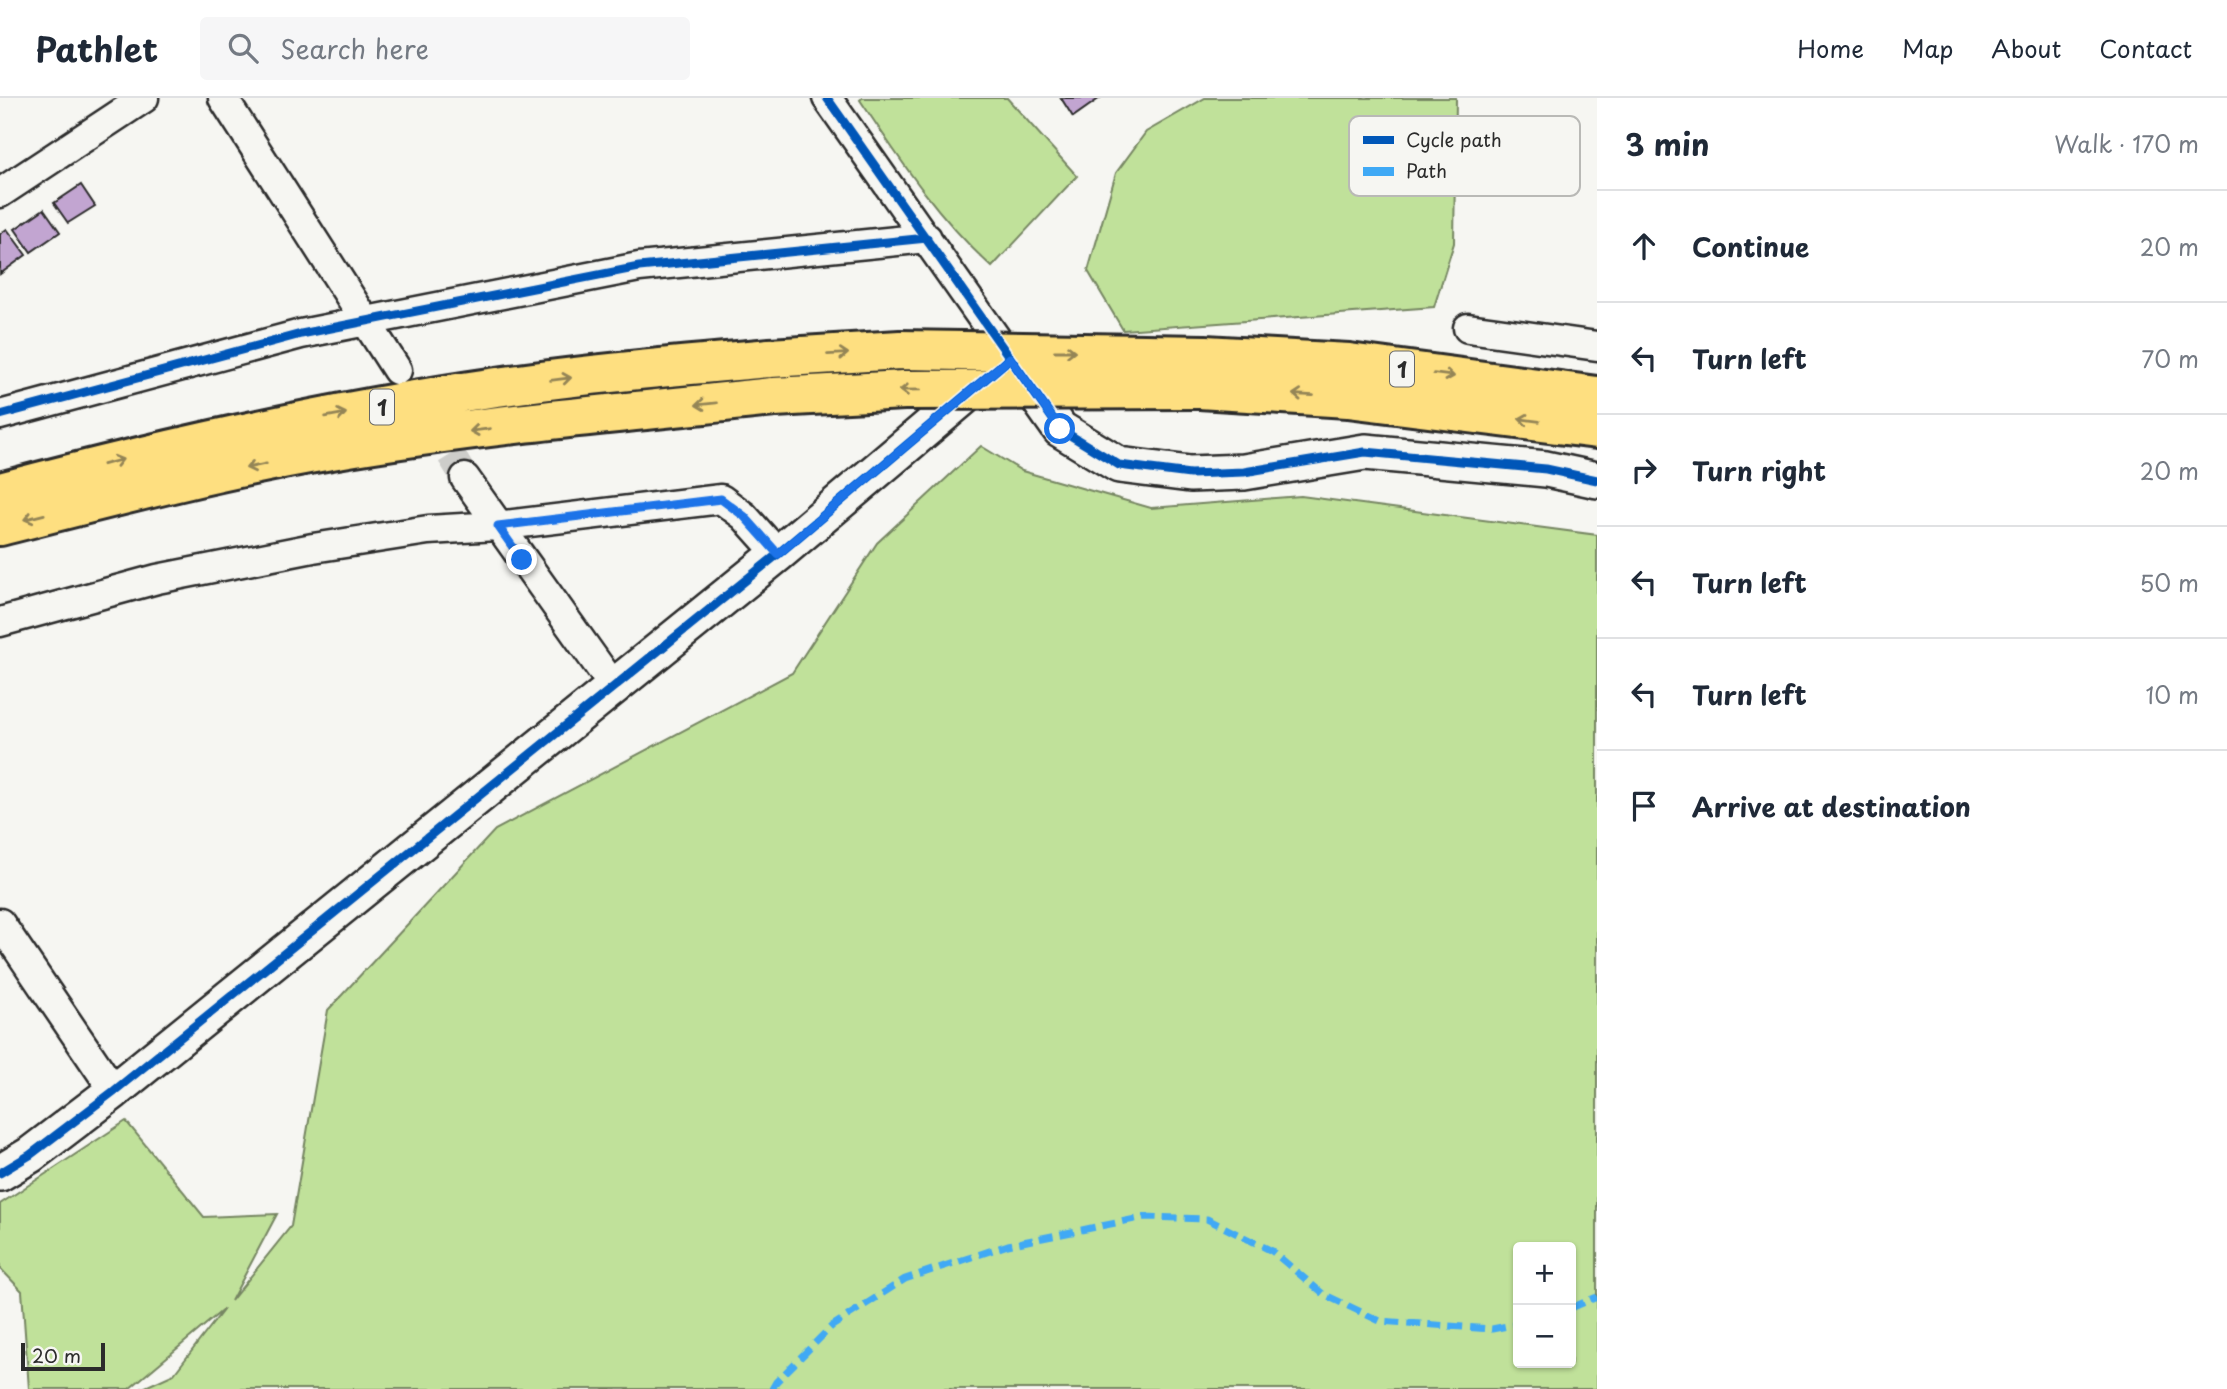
<!DOCTYPE html>
<meta charset="utf-8">
<style>
body{margin:0;font-family:"Playpen Sans",sans-serif;background:#f6f6f7;color:#1f2937}
.controls{position:absolute;right:21px;bottom:21px;display:grid;overflow:hidden;border-radius:7px;box-shadow:0 2px 5px #0004}
.controls button{width:63px;height:63px;display:grid;place-items:center;padding:0;border:0;border-bottom:2px solid #e0e1e3;background:#fff;color:#1f2937;font:35px sans-serif}
.scale{position:absolute;left:21px;bottom:18px;width:84px;box-sizing:border-box;padding-left:7px;border:4px solid #2b2b2b;border-top:0;font-size:19px;line-height:24px;white-space:nowrap;color:#2b2b2b;-webkit-text-stroke:5px #f6f6f2;paint-order:stroke}
.stop{position:absolute;width:21px;height:21px;margin:-16px;border:5px solid #1a73e8;border-radius:50%;background:#fff}
.stop.end{background:#1a73e8;border-color:#fff;box-shadow:0 2px 7px #0008}
.list{margin:0;padding:0;list-style:none}
h2{display:flex;justify-content:space-between;align-items:center;height:91px;margin:0;padding:0 28px;font-size:30px}
h2 small{font-size:23px;font-weight:400;color:#747a83}
.list li{display:grid;grid-template-columns:46px 1fr auto;gap:21px;align-items:center;box-sizing:border-box;height:112px;padding:0 28px;border-top:2px solid #e0e1e3}
.list b{display:block;font-size:26px;white-space:nowrap}
.list em{font-size:23px;font-style:normal;color:#747a83}
.icon{flex:none;width:38px;height:38px;fill:none;stroke:currentColor;stroke-width:2;stroke-linecap:round;stroke-linejoin:round}
.map{position:relative;flex:none;width:1597px;height:1291px;overflow:hidden}
header{display:flex;align-items:center;gap:42px;box-sizing:border-box;height:98px;padding:0 35px;background:#fff;border-bottom:2px solid #e0e1e3}
header strong{font-size:33px}
nav{display:flex;gap:38px;margin-inline-start:auto;font-size:24px}
.search{width:490px;height:63px;background:#f6f6f7;display:flex;align-items:center;gap:18px;box-sizing:border-box;padding:0 24px;border-radius:7px;color:#747a83;font-size:26px}
main{display:flex}
aside{flex:1;background:#fff}
.map>svg:first-child{display:block}
.green{fill:#c0e19a;stroke:#768662;stroke-width:2;fill-rule:evenodd}
.building{fill:#c2a5d1;stroke:#2b2b2b;stroke-width:2}
.lines{fill:none;stroke-linecap:round;stroke-linejoin:round}
.minor-tunnel{stroke:#cdcdca;stroke-width:28;stroke-dasharray:28 14;stroke-linecap:butt}
.minor-casing{stroke:#2b2b2b;stroke-width:33}
.tertiary-casing{stroke:#2b2b2b;stroke-width:40}
.motorway-casing{stroke:#2b2b2b;stroke-width:44}
.minor{stroke:#f6f6f2;stroke-width:28}
.tertiary{stroke:#f6f6f2;stroke-width:35}
.motorway{stroke:#fedf80;stroke-width:38}
.motorway-bridge-casing{stroke:#2b2b2b;stroke-width:44;stroke-linecap:butt}
.motorway-bridge{stroke:#fedf80;stroke-width:38}
.quiet{stroke:#3fa9f5;stroke-width:7;stroke-dasharray:14 7;stroke-linecap:butt}
.cycleway-casing{stroke:#f6f6f2;stroke-width:13}
.cycleway{stroke:#0057b8;stroke-width:9}
.oneway{stroke:#948556}
.route{stroke:#1a73e8;stroke-width:9}
.labels{text-anchor:middle;dominant-baseline:central;stroke-width:5;stroke-linejoin:round;paint-order:stroke}
.shield{fill:#f6f6f2;stroke:#686867;stroke-width:2}
.shield-label{font-size:21px;font-weight:bold;fill:#2b2b2b}
.key{fill:#f6f6f2;stroke:#b9b9b6;stroke-width:2}
.key-label{font-size:19px;fill:#2b2b2b}
</style>
<header>
<strong>Pathlet</strong>
<div class="search"><svg class="icon" aria-label="search" viewBox="0 0 24 24"><circle cx="10" cy="10" r="6"/><path d="M15 15l6 6"/></svg>Search here</div>
<nav><a>Home</a><a>Map</a><a>About</a><a>Contact</a></nav>
</header>
<main>
<div class="map">
<svg width="1597" height="1291" viewBox="0 0 1597 1291">
<rect width="100%" height="100%" fill="#f6f6f2"/>
<filter id="ink" filterUnits="userSpaceOnUse"><feTurbulence type="fractalNoise" baseFrequency=".0143" numOctaves="2"/><feDisplacementMap in="SourceGraphic" scale="14" xChannelSelector="R" yChannelSelector="G"/><feConvolveMatrix kernelMatrix="1 2 1 2 8 2 1 2 1" color-interpolation-filters="sRGB"/></filter>
<g filter="url(#ink)">
<!-- green -->
<path class="green" d="M862,0H1007L1077,78L992,169C938,120 900,62 860,2Z
M1205,0H1456L1454,145L1434,209L1123,232L1088,173L1116,75L1146,34Z
M981,348L1022,373L1151,410L1301,398L1597,437V1291H141L174,1276L224,1211L129,1291H29L22,1193L0,1170V1106L126,1023L204,1119L277,1116L231,1203L291,1128L328,912L495,732L792,575L877,445ZM1518,1149H1571V1265H1518Z"/>
<!-- building -->
<path class="building" d="M1061,0H1100L1073,19Z
M81,87L95,108L68,125L54,105Z
M44,111L60,134L31,154L15,131Z
M7,131L26,157L0,176V136Z"/>
<g class="lines">
<!-- minor-tunnel -->
<path class="minor-tunnel" d="M429,321L465,380"/>
<!-- minor casing -->
<g class="minor-casing">
<path id="minor" d="M223,0L397,272
M827,0L1010,260
M0,95L144,0
M1468,230L1597,248
M0,317L301,236L639,169L927,140
M465,380L614,589
M0,524L157,481L313,450L428,432L497,428L721,401L744,418L778,456
M0,825L114,993"/>
</g>
<!-- tertiary casing -->
<g class="tertiary-casing">
<path id="tertiary" d="M0,1075L30,1057L114,993L778,456L1010,260L1060,331L1119,367L1190,376L1244,374L1365,354L1546,371L1597,382"/>
</g>
<!-- motorway casing -->
<g class="motorway-casing">
<path id="motorway" d="M1205,257L1349,265L1597,298
M1199,291L1348,300L1597,331
M0,394C163,351 329,313 497,289C587,276 679,268 770,260
M0,428C110,400 220,371 331,352C478,327 627,314 774,299"/>
</g>
<!-- minor -->
<use href="#minor" class="minor"/>
<!-- tertiary -->
<use href="#tertiary" class="tertiary"/>
<!-- motorway -->
<use href="#motorway" class="motorway"/>
<!-- motorway-bridge casing -->
<g class="motorway-bridge-casing">
<path id="motorway-bridge" d="M770,260L900,252L1205,257
M774,299L904,292L1199,291"/>
</g>
<!-- motorway-bridge -->
<use href="#motorway-bridge" class="motorway-bridge"/>
<!-- quiet -->
<path class="quiet" d="M1571,1210L1597,1199
M772,1291L776,1284L832,1228L905,1181L1008,1147L1145,1119L1207,1121L1272,1153L1323,1196L1380,1223L1492,1231L1518,1226"/>
<!-- cycleway casing -->
<g class="cycleway-casing">
<path id="cycleway" d="M827,0L1060,331L1119,367L1190,376L1244,374L1365,354L1546,371L1597,382
M0,317L301,236L639,169L927,140
M0,1075L30,1057L114,993L778,456L1010,260"/>
</g>
<!-- cycleway -->
<use href="#cycleway" class="cycleway"/>
</g>
<!-- one-way arrows -->
<defs><path id="oneway-shaft" d="M-6 0H5M1.5-3L5.5 0L1.5 3" fill="none" stroke-width="1.6" stroke-linecap="round" stroke-linejoin="round" transform="scale(1.75)"/></defs>
<g class="oneway">
<use href="#oneway-shaft" transform="translate(1065 253)"/>
<use href="#oneway-shaft" transform="translate(838 256) rotate(-3)"/>
<use href="#oneway-shaft" transform="translate(1444 277) rotate(7)"/>
<use href="#oneway-shaft" transform="translate(561 281) rotate(-7)"/>
<use href="#oneway-shaft" transform="translate(910 292) rotate(179)"/>
<use href="#oneway-shaft" transform="translate(1303 297) rotate(-177)"/>
<use href="#oneway-shaft" transform="translate(706 306) rotate(174)"/>
<use href="#oneway-shaft" transform="translate(336 317) rotate(-10)"/>
<use href="#oneway-shaft" transform="translate(1529 322) rotate(-173)"/>
<use href="#oneway-shaft" transform="translate(480 332) rotate(172)"/>
<use href="#oneway-shaft" transform="translate(113 364) rotate(-15)"/>
<use href="#oneway-shaft" transform="translate(256 368) rotate(168)"/>
<use href="#oneway-shaft" transform="translate(34 419) rotate(166)"/>
</g>
</g>
<g class="lines" filter="url(#ink)">
<!-- route -->
<path class="route" d="M522,462L498,428L721,401L744,418L778,456L1010,260L1060,331"/>
</g>
<g class="labels">
<!-- shield labels -->
<g class="shield">
<rect x="1390" y="253.5" width="24" height="35" rx="5"/>
<rect x="370" y="291.5" width="24" height="35" rx="5"/>
</g>
<g class="shield-label">
<text x="1402" y="271">1</text>
<text x="382" y="309">1</text>
</g>
</g>
<!-- legend -->
<rect x="1349" y="18" width="231" height="80" rx="10" class="key"/>
<rect x="1363" y="38" width="31" height="8" fill="#0057b8"/>
<rect x="1363" y="69" width="31" height="9" fill="#3fa9f5"/>
<g class="key-label">
<text x="1406" y="49">Cycle path</text>
<text x="1406" y="80">Path</text>
</g>
</svg>
<div class="controls">
<button>+</button>
<button>−</button>
</div>
<div class="scale">20 m</div>
<div class="stop" style="left:1060px;top:331px"></div>
<div class="stop end" style="left:522px;top:462px"></div>
</div>
<aside>
<h2>3 min<small>Walk · 170 m</small></h2>
<ul class="list">
<li><svg class="icon" aria-label="ahead" viewBox="0 0 24 24"><path d="M12 20V5M6 11l6-6 6 6"/></svg><div><b>Continue</b></div><em>20 m</em></li>
<li><svg class="icon" aria-label="left" viewBox="0 0 24 24"><path d="M17 20v-9H6M10 6l-5 5 5 5"/></svg><div><b>Turn left</b></div><em>70 m</em></li>
<li><svg class="icon" aria-label="right" viewBox="0 0 24 24"><path d="M7 20v-9h11M14 6l5 5-5 5"/></svg><div><b>Turn right</b></div><em>20 m</em></li>
<li><svg class="icon" aria-label="left" viewBox="0 0 24 24"><path d="M17 20v-9H6M10 6l-5 5 5 5"/></svg><div><b>Turn left</b></div><em>50 m</em></li>
<li><svg class="icon" aria-label="left" viewBox="0 0 24 24"><path d="M17 20v-9H6M10 6l-5 5 5 5"/></svg><div><b>Turn left</b></div><em>10 m</em></li>
<li><svg class="icon" aria-label="arrive" viewBox="0 0 24 24"><path d="M6 21V4h12l-3 4 3 4H6"/></svg><div><b>Arrive at destination</b></div></li>
</ul>
</aside>
</main>
